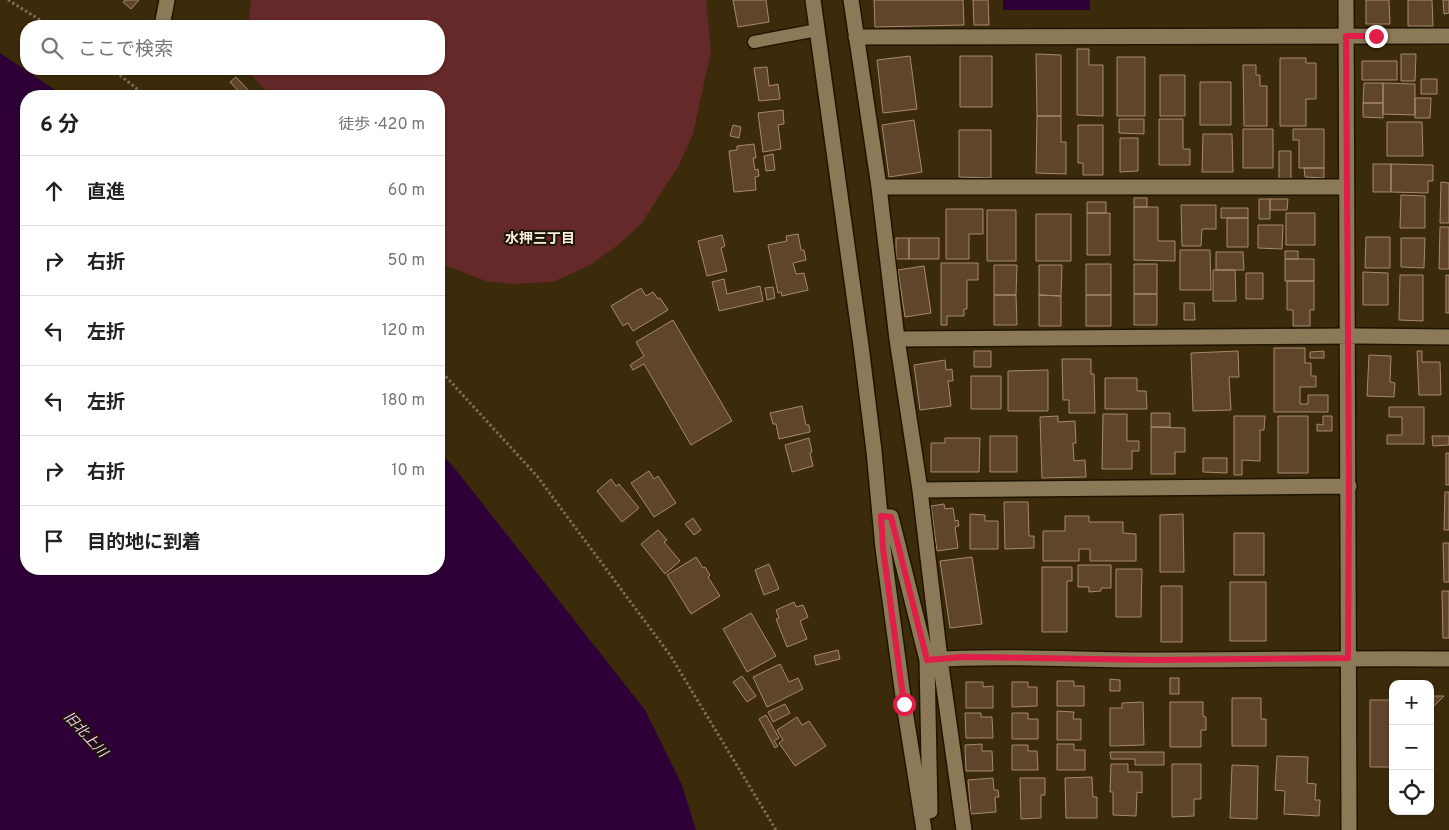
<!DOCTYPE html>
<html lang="ja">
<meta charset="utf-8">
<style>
body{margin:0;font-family:Overpass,"Noto Sans JP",sans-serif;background:#f2f2f2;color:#222}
.controls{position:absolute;right:15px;bottom:15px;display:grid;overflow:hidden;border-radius:10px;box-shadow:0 1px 4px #0004}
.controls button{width:45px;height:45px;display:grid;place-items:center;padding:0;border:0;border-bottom:1px solid #e0e0e0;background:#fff;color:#222;font:25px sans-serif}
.stop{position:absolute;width:15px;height:15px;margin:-11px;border:4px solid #e11d48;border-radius:50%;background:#fff}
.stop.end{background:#e11d48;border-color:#fff;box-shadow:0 1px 5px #0008}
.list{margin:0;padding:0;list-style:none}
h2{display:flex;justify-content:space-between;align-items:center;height:65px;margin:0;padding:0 20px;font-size:21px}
h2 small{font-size:16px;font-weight:400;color:#767676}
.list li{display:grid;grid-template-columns:32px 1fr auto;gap:15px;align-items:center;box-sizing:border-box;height:70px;padding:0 20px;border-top:1px solid #e0e0e0}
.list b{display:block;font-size:19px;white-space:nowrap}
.list em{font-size:16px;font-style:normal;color:#767676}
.icon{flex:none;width:28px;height:28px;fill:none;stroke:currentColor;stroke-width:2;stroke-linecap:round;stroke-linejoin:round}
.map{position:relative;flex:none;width:1449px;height:830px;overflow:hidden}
.search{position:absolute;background:#fff;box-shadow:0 1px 4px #0004;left:20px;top:20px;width:425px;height:55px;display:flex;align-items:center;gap:12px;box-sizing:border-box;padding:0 18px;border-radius:20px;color:#767676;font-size:19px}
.panel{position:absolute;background:#fff;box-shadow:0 1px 4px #0004;left:20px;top:90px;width:425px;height:485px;border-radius:20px}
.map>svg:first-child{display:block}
.green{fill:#652929}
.water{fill:#2f0037}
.building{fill:#60452d;stroke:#a7886e}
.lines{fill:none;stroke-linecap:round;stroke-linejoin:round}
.service-casing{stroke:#1f1400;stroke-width:15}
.minor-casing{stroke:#1f1400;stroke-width:18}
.path{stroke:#7c6e52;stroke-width:3;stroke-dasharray:2.5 2.5;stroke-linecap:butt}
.service{stroke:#8b7957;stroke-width:12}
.minor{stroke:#8b7957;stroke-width:15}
.route{stroke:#e11d48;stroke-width:6}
.labels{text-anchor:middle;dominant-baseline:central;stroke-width:4;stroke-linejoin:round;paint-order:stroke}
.neighbourhood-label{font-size:14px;font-weight:bold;fill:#f8eedc;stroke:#1c1508}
.water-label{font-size:14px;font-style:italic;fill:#f0c4f6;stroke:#1c1508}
</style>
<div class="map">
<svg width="1449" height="830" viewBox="0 0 1449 830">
<rect width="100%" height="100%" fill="#3b2b0a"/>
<!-- green -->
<path class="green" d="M251,0H706L711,51L693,134L678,167L641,224L618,245L590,265L553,282L512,284L486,281L439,263V96H271L245,69H439V26H248Z"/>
<!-- water -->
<path class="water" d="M1003,0H1090V10H1003Z
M0,53L64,96H26V569H439V451L456,470L645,710L682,785L696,830H0Z"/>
<!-- building -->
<path class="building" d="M125,0H139L131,9L123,2Z
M733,0H766L769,22L738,27Z
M874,0H963L964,25L875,27Z
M973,0H988L989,25H974Z
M1366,0H1389L1390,24H1366Z
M1408,0H1432L1433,26H1408Z
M1443,0H1449V13L1444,14Z
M1077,49H1089V65H1103V116L1077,115Z
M1036,54L1061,55V116H1037Z
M1401,54H1416L1415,81H1401Z
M910,56L917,109L883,113L877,60Z
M960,56H992V107H960Z
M1117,57H1145V116H1117Z
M1280,58H1306V63H1316V99H1306V126H1280Z
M1362,61H1397V80H1362Z
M1243,65H1256V75H1260V86H1267V126H1244Z
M767,67L769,86L778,84L780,99L759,101L754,68Z
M1160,75H1185V116H1160Z
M236,77L249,91L243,96L230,82Z
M1421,79H1437V94H1421Z
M1200,82H1231V125H1200Z
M1364,83H1383V103H1363Z
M1383,83L1415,84V115L1383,114Z
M1415,98H1431L1430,118H1415Z
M1363,103H1383V118L1363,117Z
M783,110L784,124L778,125L781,149L763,152L758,113Z
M1037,116H1061V142H1066V174L1036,173Z
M1119,119H1144V134L1119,133Z
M1159,119H1183V149H1190V165H1159Z
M914,120L922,172L889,177L882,125Z
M1387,122H1422L1423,156H1387Z
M733,125L741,127L739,138L730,136Z
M1078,125H1103V175H1083V163H1078Z
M1243,129H1273V168H1243Z
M1293,129H1324V168H1299V140H1293Z
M959,130H991V178L959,177Z
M1203,134H1232L1233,172H1202Z
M1120,138H1138V171L1120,172Z
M754,144L756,158H753L755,170L758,169L759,176L755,177L756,190L734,192L729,151L737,150V146Z
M1279,151H1291V179H1279Z
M773,154L775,170L766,171L764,156Z
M1373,164H1391V192H1373Z
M1391,164L1433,165V181H1428V193L1391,192Z
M1304,168H1324V178L1305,177Z
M1441,182L1449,183V223H1440Z
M1401,195L1425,196V228H1400Z
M1134,198H1147V207H1134Z
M1259,199H1270V219H1259Z
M1270,199H1288L1287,210H1270Z
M1087,202H1106V213H1087Z
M1181,205H1216V229H1202L1201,246H1182Z
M1134,207H1158V241H1175V261L1134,260Z
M1221,208H1248V218H1221Z
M946,209H983V234H969V259H946Z
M987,210H1016V261H987Z
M1087,213H1110V255H1087Z
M1286,213H1315V245H1286Z
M1036,214H1071V261H1036Z
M1227,218H1248V247H1227Z
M1258,225H1283L1282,249L1258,248Z
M1440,227H1449V269H1439Z
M798,234L801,250H804L806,260L793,263L796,274L804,273L808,290L782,296L781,292L778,293L768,245L787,241L786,236Z
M722,235L725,246L721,248L727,271L707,276L698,241Z
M1366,237H1390V268H1365Z
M896,238H909V259H896Z
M909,238H939V259H909Z
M1401,238H1425L1424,268L1401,267Z
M1180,250H1210L1211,290H1180Z
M1285,251H1298V259H1285Z
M1216,252H1243L1244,270H1216Z
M1285,259H1314V281H1285Z
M941,263H978V280H967V309H964V316H947V325H941Z
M1086,264H1111V295H1086Z
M1134,264H1157V294H1134Z
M994,265H1017L1016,295H994Z
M1039,265H1062L1061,296L1039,295Z
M924,266L931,313L905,317L898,270Z
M1213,270H1235L1236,301H1213Z
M1363,272L1388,273V305H1363Z
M1246,273H1263V299H1246Z
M1400,275H1423V321L1399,320Z
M1446,275H1449V313H1446Z
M724,279L727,294L760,286L763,301L719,311L712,282Z
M1287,281H1314V310H1310V326H1293V310H1287Z
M773,287L775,298L767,300L765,288Z
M641,288L646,296L653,292L658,299L660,298L668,310L633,331L628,323L623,326L611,306Z
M1134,294H1157V325H1134Z
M994,295H1016L1017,325H994Z
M1039,295L1061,296V326H1039Z
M1086,295H1111V326H1086Z
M1184,303H1194L1195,320H1184Z
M673,320L732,421L691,445L644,364L633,370L630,365L644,356L636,342Z
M1274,348H1305V363H1311V376H1316V387H1300V404H1308V395H1328V412H1274Z
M974,351H991V367H974Z
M1238,351L1239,377H1229L1231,410L1193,411L1191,353Z
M1324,351V358H1310V352Z
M1417,351H1422V362H1440L1441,395H1419Z
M1369,355L1391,356L1390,382L1395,383L1394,397L1367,396Z
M1062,359H1091V374H1094L1095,413H1069V400H1063Z
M945,360L946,370L952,369L953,381H948L951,406L920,410L914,365Z
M1048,370V411H1008V371Z
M971,376H1001V409H971Z
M1105,378H1137V391H1146L1147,409H1105Z
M802,406L806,425H809L810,432L779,439L776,424H773L770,413Z
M1389,407H1424V444H1387V435H1402V417H1389Z
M1151,413H1170V427H1151Z
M1103,414H1127V441H1139V451H1132V469H1102Z
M1058,416V422L1075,421L1076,443H1073L1074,461L1085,460L1086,477L1042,478L1040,417Z
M1234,416H1265L1264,430H1260V461L1242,460V475H1234Z
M1278,416H1308V473H1278Z
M1323,416H1332V431H1317V424L1323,425Z
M1151,427L1185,428V452H1175V474H1151Z
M990,436H1017V472H990Z
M1432,436H1449V445L1433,446Z
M809,438L812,452L810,453L813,466L792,472L785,445Z
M945,438H980L979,472H931V443H945Z
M1446,453H1449V485H1446Z
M1203,458H1227V473L1203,472Z
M649,471L654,479L658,476L676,503L654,517L631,483Z
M611,479L616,486L619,484L639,508L622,522L597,491Z
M1445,492H1449V530H1444Z
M1004,502H1028L1029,536H1034V548L1005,549Z
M944,504L945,509L953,508L955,521L958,520L959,526L955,527L958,548L937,551L931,506Z
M970,514L985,515V521H998V549H970Z
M1183,514L1184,572H1160V515Z
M1065,516H1089V522H1123V533L1136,534V561H1090V549H1079V561H1043V531H1065Z
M693,518L701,530L694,535L685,524Z
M658,530L667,540L664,542L680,561L665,574L641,544Z
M1234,533H1264V575H1234Z
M1443,543H1449V582H1444Z
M696,557L703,568L705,567L710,575L708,577L720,596L691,614L667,575Z
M972,557L982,624L950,628L940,561Z
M769,564L779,589L764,595L755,570Z
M1078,565H1111V588H1101V591L1089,592V587H1078Z
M1042,567H1072V581H1067V632H1042Z
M1116,569H1142L1141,617H1116Z
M1230,582H1266V641H1230Z
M1161,586H1182V642H1161Z
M1442,591H1449V638H1443Z
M794,602L796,607L803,605L808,617L800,621L807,639L787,647L776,619L779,618L776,610Z
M751,613L776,656L747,672L723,629Z
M838,650L840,659L816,665L814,656Z
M780,664L789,682L798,678L803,689L767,707L753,677Z
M742,676L756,696L747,702L733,682Z
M1170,678H1179V694H1170Z
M1110,679L1120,680V691H1110Z
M1057,681H1074V686H1084V706H1057Z
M966,682H983V687L993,686V708H966Z
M1012,682H1028V687H1037V706L1012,707Z
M1430,696H1444L1430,710Z
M1232,698H1261V719H1266V746H1232Z
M1370,700H1391L1393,706V767H1370Z
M1143,702L1144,745L1110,746V708H1122V703Z
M1170,702H1203V716L1206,717V730H1201V747H1170Z
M785,704L790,713L773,722L768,712Z
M1057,711L1074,712L1073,719H1081V740H1057Z
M965,713H981V717H992L993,738H966Z
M1012,713H1028V719H1038V739H1012Z
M766,715L779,738L774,741L778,746L775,748L759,719Z
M797,717L802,725L809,721L826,746L795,766L779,743L783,740L777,730Z
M1430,733H1433V761H1430Z
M982,744V751H992L993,771H966L965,745Z
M1057,744H1074V750H1085V770H1057Z
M1012,745H1028V751H1037L1038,770H1012Z
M1110,752H1164V765H1135V759H1111Z
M1277,756L1308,757L1307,783L1316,784L1315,800H1320L1319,816L1284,814L1285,791L1275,790Z
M1111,764H1128V772H1142V793L1137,792L1136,816L1113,815V792H1110Z
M1172,764H1201V799H1194V816L1172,817Z
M1232,765L1258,766L1257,819L1230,818Z
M1092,777L1093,797H1097V818H1066L1065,778Z
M993,778L994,790H998L999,797H995L996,812L971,814L968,780Z
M1020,778H1045V795H1041V818L1021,819Z"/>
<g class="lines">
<!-- service casing -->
<g class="service-casing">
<path id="service" d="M754,42L817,30"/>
</g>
<!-- minor casing -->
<g class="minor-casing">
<path id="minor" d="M813,0L861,346L874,451L883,548L904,704L924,830
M851,0L879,187L897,339L920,490L940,659L964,830
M1346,0L1349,830
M162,26L167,0
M856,37L1449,36
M879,187H1346
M897,339L1358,336L1449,337
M920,490L1349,486
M881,516L891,517L927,660L930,811L921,813
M927,660C1003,655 1079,660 1154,660C1252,660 1351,658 1449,659"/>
</g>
<!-- path -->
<path class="path" d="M8,0L50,26
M112,69L146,96
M439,369L537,476L670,655L776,830"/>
<!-- service -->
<use href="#service" class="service"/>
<!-- minor -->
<use href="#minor" class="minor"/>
</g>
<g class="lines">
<!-- route -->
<path class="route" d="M904,704L883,548L881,516L891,517L927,660L963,657L1154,660L1348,658L1349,486L1346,36H1376"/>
</g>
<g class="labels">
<!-- neighbourhood labels -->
<g class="neighbourhood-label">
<text x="540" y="239">水押三丁目</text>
</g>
<!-- water labels -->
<g class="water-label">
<text transform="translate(85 735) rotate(47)">旧北上川</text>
</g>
</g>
</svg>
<div class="controls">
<button>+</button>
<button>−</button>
<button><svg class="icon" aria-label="locate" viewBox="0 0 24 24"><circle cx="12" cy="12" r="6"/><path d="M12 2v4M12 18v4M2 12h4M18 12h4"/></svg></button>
</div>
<div class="stop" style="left:904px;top:704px"></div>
<div class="stop end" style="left:1376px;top:36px"></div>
<div class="search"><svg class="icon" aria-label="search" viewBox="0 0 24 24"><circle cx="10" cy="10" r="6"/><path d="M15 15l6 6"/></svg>ここで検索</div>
<section class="panel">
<h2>6 分<small>徒歩 · 420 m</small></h2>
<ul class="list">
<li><svg class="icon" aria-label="ahead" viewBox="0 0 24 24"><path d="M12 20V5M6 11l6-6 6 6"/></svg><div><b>直進</b></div><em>60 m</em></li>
<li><svg class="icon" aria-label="right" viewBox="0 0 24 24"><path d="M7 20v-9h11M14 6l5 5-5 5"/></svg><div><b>右折</b></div><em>50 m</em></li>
<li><svg class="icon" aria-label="left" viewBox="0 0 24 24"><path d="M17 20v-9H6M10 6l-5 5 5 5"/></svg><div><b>左折</b></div><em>120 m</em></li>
<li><svg class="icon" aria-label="left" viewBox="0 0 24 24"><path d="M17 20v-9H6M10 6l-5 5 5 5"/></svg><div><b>左折</b></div><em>180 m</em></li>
<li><svg class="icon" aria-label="right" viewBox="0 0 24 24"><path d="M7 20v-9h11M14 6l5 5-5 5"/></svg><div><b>右折</b></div><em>10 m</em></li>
<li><svg class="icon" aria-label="arrive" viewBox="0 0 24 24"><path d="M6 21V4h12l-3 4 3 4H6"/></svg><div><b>目的地に到着</b></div></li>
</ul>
</section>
</div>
